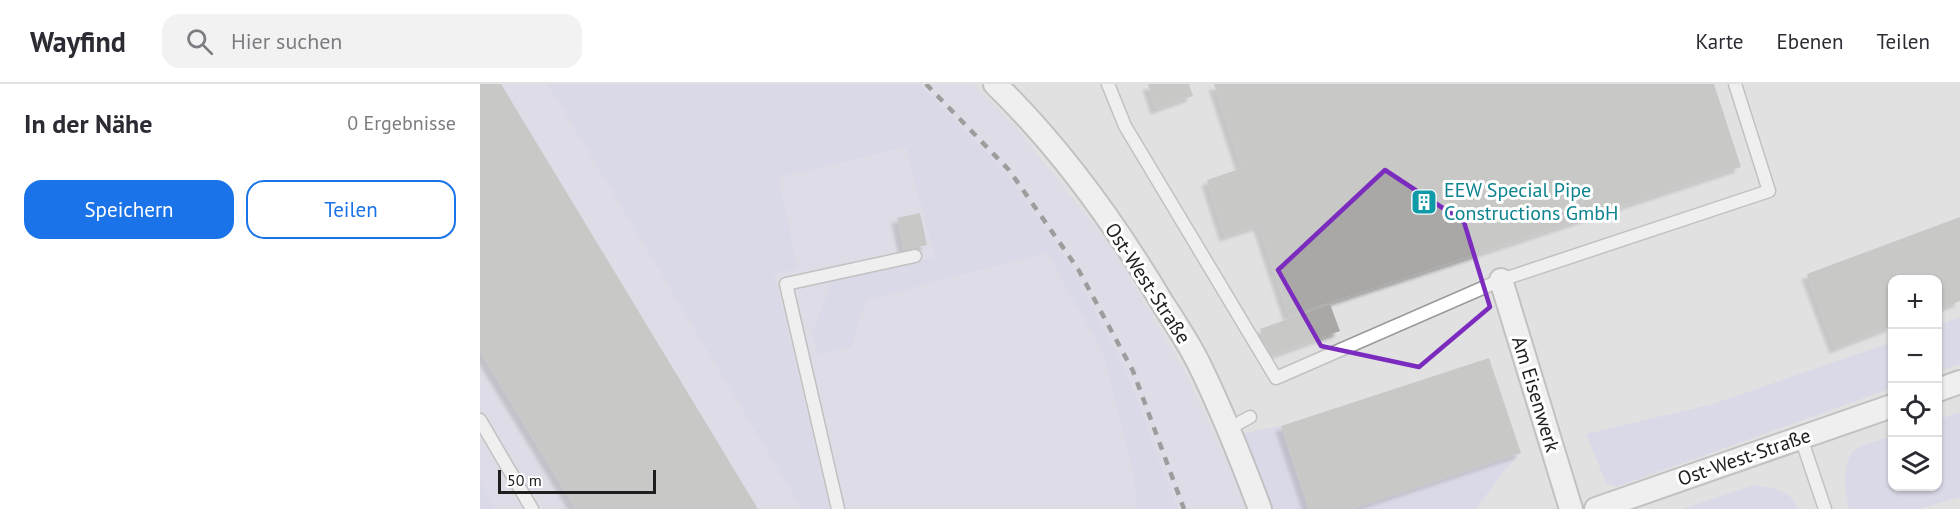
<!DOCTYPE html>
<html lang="de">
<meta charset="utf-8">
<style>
body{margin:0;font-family:"PT Sans",sans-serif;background:#f2f2f3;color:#2b2b33}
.controls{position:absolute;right:18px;bottom:18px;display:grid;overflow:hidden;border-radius:12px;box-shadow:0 2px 4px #0004}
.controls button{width:54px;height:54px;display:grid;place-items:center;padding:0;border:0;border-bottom:2px solid #e1e1e2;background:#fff;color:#2b2b33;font:30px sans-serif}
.scale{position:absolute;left:18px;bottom:15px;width:158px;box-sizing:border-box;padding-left:6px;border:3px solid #1e1e1e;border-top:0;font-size:16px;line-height:21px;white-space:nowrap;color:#1e1e1e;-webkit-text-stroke:4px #fff;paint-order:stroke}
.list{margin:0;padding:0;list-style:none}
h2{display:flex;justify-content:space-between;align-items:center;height:78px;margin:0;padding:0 24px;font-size:26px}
h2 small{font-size:20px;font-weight:400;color:#7c7c81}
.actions{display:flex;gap:12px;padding:18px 24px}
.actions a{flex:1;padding:14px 0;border:2px solid #1a73e8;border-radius:18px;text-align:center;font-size:21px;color:#1a73e8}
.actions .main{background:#1a73e8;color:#fff}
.icon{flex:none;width:33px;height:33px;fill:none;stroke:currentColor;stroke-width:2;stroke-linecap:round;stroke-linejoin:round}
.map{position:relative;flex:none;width:1480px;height:425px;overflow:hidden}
header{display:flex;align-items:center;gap:36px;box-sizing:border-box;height:84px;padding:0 30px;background:#fff;border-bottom:2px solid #e1e1e2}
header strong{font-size:28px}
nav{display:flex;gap:33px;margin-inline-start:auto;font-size:21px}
.search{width:420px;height:54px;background:#f2f2f3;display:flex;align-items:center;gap:15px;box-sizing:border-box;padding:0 21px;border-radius:18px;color:#7c7c81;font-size:22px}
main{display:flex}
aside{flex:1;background:#fff}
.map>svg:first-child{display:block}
.commercial{fill:#d9d4ea}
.green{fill:#d1ceed}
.building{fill:#a9a8a7;filter:url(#shadow)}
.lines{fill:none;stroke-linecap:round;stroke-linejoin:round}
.service-casing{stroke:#9a9a9b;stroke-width:15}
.minor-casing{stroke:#9a9a9b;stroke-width:26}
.service{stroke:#fff;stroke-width:12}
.minor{stroke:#fff;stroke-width:22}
.rail{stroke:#4a4a4b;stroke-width:4.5;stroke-dasharray:8 8;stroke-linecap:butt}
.marked{fill:none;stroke:#7b2cbf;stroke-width:4.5;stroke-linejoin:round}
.labels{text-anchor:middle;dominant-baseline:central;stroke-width:6;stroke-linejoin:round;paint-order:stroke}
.culture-label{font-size:20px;fill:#0d838f;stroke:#fff;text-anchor:start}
.street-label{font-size:20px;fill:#1e1e1e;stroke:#fff}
</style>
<header>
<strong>Wayfind</strong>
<div class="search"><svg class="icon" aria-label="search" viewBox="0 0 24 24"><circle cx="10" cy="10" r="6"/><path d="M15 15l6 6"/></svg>Hier suchen</div>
<nav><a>Karte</a><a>Ebenen</a><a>Teilen</a></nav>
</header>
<main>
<aside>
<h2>In der Nähe<small>0 Ergebnisse</small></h2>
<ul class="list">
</ul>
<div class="actions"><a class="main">Speichern</a><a>Teilen</a></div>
</aside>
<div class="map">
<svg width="1480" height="425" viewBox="0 0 1480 425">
<defs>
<filter id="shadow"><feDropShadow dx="-5.5" dy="5.5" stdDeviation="1.5" flood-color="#0004"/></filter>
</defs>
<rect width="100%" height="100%" fill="#e1e1e2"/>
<!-- commercial -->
<path class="commercial" d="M0,0H493L535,42L631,162L703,283L765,416L767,425H16L0,397Z"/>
<!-- green -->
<path class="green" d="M68,0H439L525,88L594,186L647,289L697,425H657L653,385L623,269L567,168L386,216L371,262L339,271L332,251L352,197L455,173L426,63L298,93L318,185L294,189L350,425H322Z
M1480,233V280L1458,288V241Z
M1412,258V304L1136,403L1126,399L1106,350L1233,320Z
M1480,328V413L1439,425H1369C1365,409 1360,377 1376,365C1383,360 1404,355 1412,352V402H1458V336Z
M801,342L829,425H793L763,349Z
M1041,369L1024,387L996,425H872Z
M0,397L16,425H0Z
M1275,401C1295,405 1310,405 1318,425H1202Z"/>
<!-- building -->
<path class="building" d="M0,0H21L278,425H96L0,267Z
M668,0H709L713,12L676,25Z
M734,0H1234L1261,83L809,232L779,141L745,152L727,96L762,84Z
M440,129L447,161L424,166L417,134Z
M1480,133V217L1458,226V195H1412V242L1355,264L1327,190Z
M850,220L860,247L790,272L780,245Z
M1009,274L1041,369L872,425H829L801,342Z"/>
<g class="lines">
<!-- service casing -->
<g class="service-casing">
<path id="service" d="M628,0L645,42L796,294L1021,196L1289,107L1255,0
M0,336L52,425
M748,345L770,333
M1321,354L1345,425
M358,425L306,200L435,172"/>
</g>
<!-- minor casing -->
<g class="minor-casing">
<path id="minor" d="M515,0C581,64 636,141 683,220C696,240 710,261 720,282C743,329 762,377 780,425
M1021,196L1091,425
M1458,306L1480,298
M1116,425L1412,322"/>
</g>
<!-- service -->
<use href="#service" class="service"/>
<!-- minor -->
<use href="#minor" class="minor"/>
<!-- rail -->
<path class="rail" d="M446,0L529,86L598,185L653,287L704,425"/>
</g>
<!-- marked area -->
<path d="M0 0H1480V425H0ZM905,86L984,138L1010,223L939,283L841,262L798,186Z" fill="#e1e1e2" fill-opacity=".55" fill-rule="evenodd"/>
<path class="marked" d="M905,86L984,138L1010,223L939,283L841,262L798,186Z"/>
<!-- icons -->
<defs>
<g id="building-square" transform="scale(1.35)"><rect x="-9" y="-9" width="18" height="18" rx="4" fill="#0f9aa8" stroke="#fff"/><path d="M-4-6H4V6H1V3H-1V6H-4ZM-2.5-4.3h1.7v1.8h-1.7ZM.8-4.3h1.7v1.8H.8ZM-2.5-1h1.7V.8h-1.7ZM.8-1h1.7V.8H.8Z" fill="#fff"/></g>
</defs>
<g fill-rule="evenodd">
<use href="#building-square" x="944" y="118"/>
</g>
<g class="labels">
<!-- culture labels -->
<g class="culture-label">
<text x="964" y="106">EEW Special Pipe<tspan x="964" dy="23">Constructions GmbH</tspan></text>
</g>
<!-- street labels -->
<g class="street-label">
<text transform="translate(668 199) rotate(57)">Ost-West-Straße</text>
<text transform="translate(1056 310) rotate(73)">Am Eisenwerk</text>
<text transform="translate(1264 373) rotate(-19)">Ost-West-Straße</text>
</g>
</g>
</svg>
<div class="controls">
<button>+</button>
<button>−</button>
<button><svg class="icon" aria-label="locate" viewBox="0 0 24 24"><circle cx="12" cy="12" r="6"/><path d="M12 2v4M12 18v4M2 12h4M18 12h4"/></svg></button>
<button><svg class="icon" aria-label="layers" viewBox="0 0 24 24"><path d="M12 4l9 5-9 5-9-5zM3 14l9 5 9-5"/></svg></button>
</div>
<div class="scale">50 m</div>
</div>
</main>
